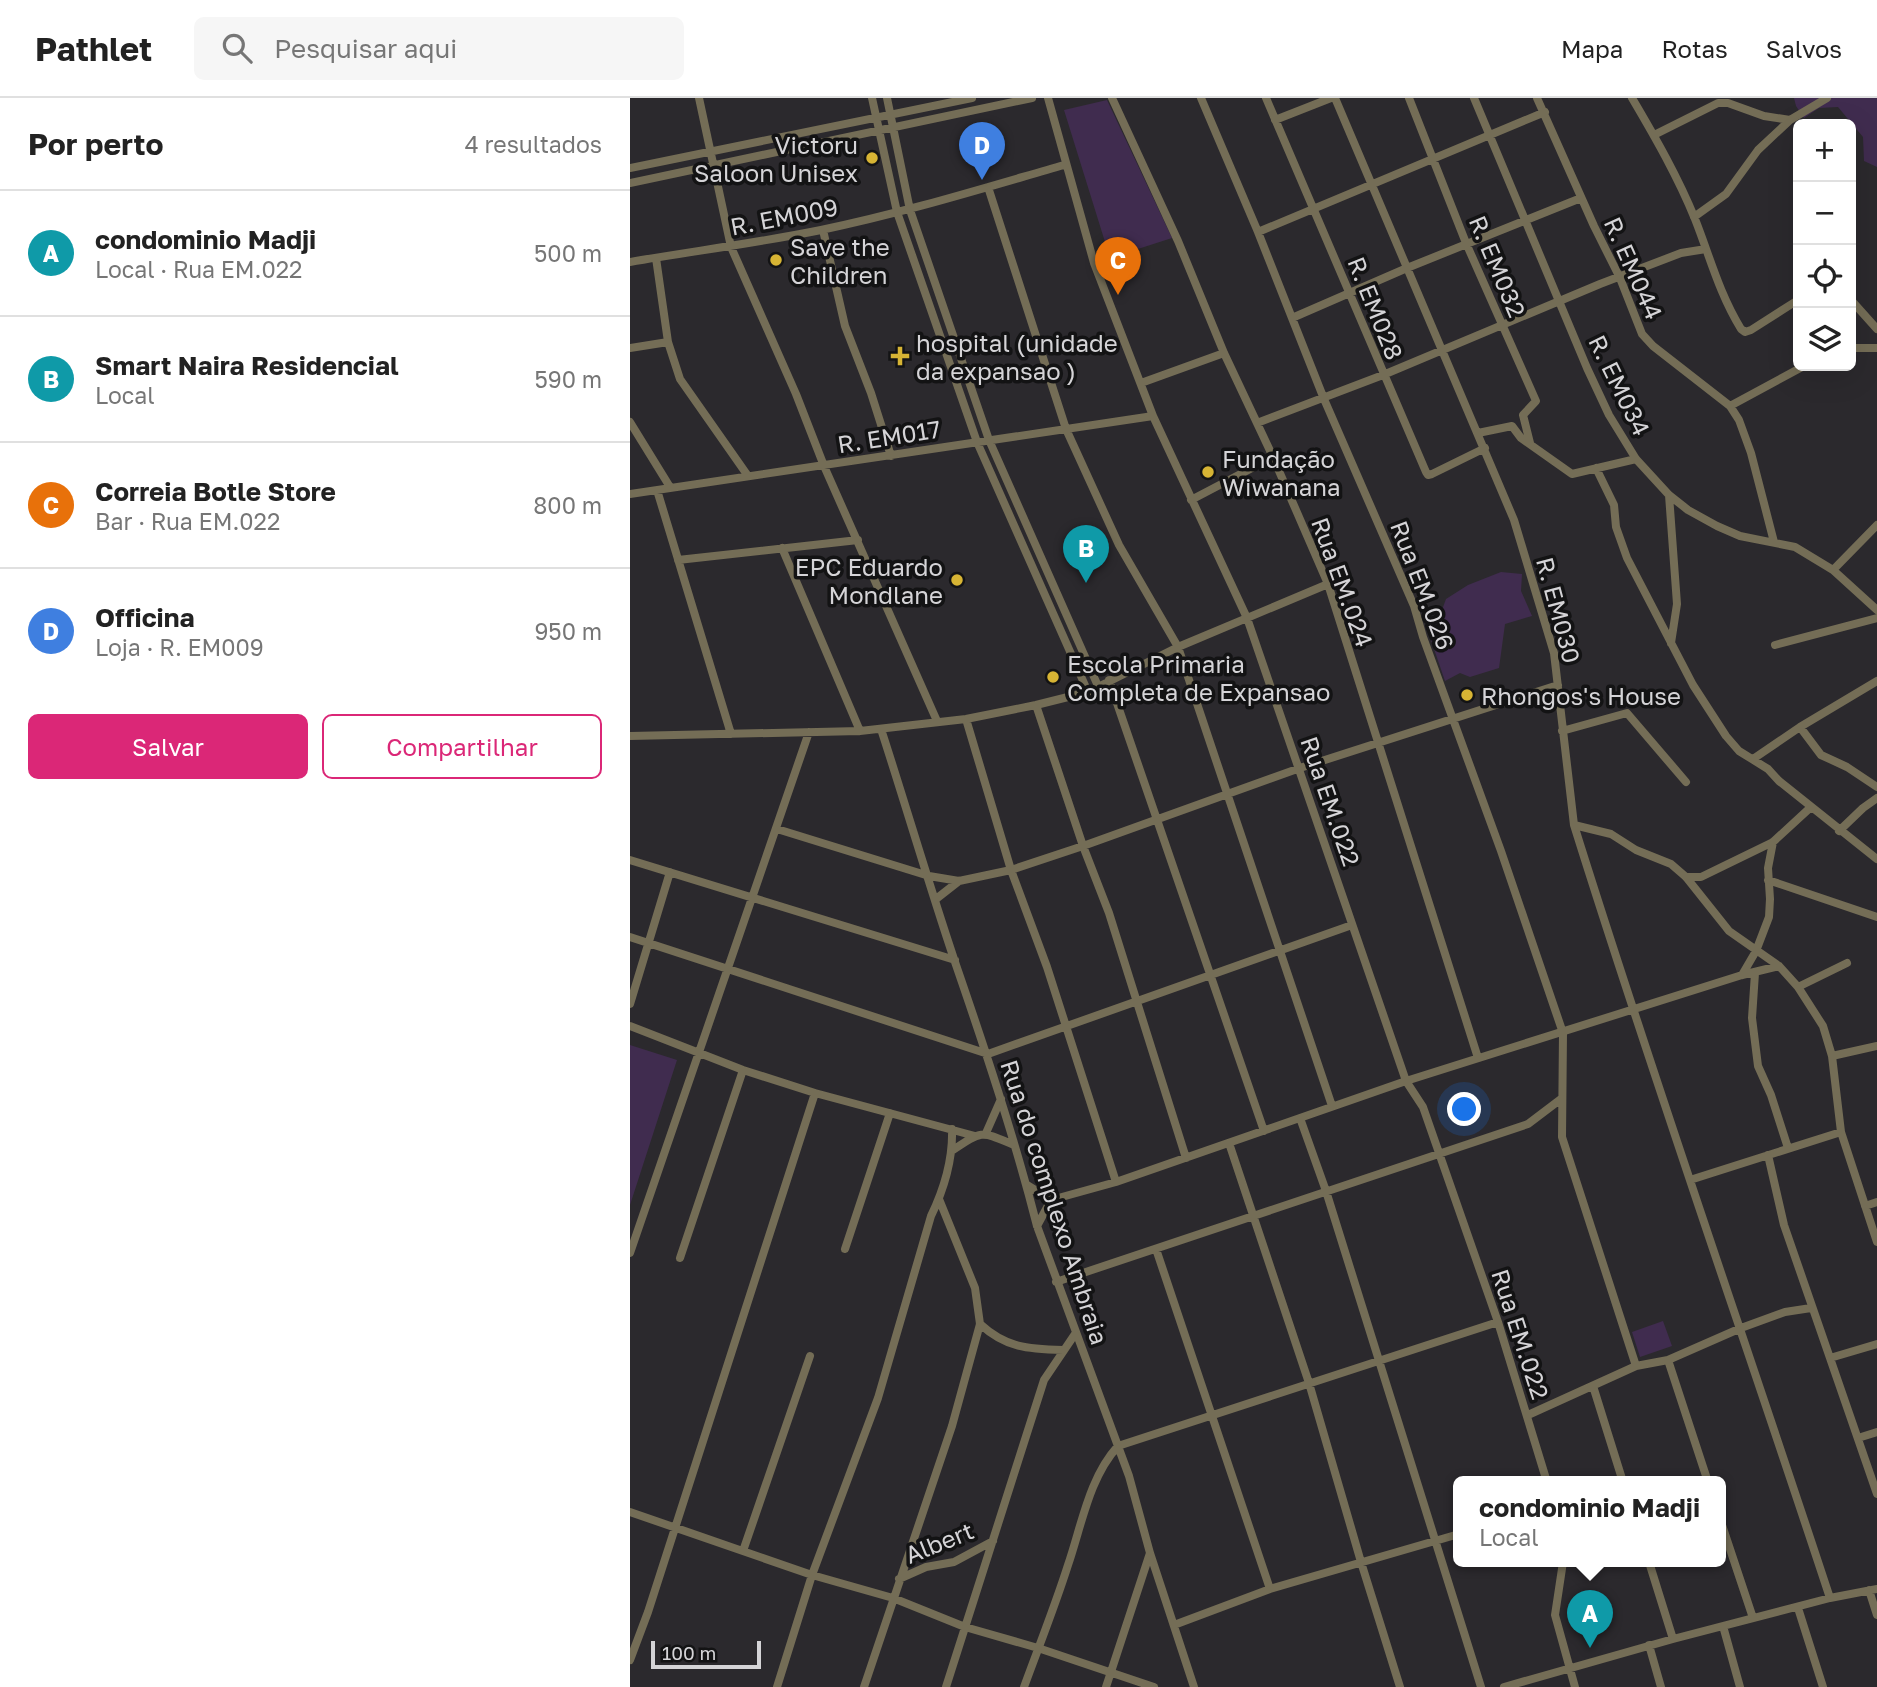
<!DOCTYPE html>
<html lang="pt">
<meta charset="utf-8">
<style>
body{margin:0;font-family:"Golos Text",sans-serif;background:#f6f6f6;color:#222}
.controls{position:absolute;right:21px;top:21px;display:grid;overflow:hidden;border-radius:10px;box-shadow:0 7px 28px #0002}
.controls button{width:63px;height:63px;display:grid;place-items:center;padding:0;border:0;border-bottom:2px solid #e0e0e0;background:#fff;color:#222;font:35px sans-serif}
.scale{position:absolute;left:21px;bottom:18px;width:110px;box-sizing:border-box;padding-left:7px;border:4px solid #d5d4d7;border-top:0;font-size:19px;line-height:24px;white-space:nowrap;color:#d5d4d7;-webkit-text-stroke:5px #131314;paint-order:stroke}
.you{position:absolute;left:835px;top:1012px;width:24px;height:24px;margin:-18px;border:5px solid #fff;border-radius:50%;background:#1a73e8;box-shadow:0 0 0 10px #1a73e833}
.badge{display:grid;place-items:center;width:46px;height:46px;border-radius:50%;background:#db2777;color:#fff;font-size:23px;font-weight:700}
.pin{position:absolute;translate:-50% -58px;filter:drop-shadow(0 2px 4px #0008)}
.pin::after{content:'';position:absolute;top:37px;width:24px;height:21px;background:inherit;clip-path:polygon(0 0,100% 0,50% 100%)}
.popup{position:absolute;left:823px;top:1378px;width:273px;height:91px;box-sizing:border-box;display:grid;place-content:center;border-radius:10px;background:#fff;filter:drop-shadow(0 2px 5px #0005);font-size:23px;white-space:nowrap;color:#767676}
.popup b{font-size:26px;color:#222}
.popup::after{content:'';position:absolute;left:50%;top:100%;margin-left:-14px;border:14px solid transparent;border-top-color:#fff}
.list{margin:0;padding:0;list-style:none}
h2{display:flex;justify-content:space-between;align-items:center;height:91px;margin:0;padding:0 28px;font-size:30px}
h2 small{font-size:23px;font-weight:400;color:#767676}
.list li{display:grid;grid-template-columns:46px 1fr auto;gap:21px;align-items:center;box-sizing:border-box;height:126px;padding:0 28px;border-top:2px solid #e0e0e0}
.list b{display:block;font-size:26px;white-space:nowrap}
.list p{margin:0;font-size:23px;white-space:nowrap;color:#767676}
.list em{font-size:23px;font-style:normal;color:#767676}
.actions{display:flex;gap:14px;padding:21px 28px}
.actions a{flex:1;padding:16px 0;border:2px solid #db2777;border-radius:10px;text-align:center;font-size:24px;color:#db2777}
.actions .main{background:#db2777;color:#fff}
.icon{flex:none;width:38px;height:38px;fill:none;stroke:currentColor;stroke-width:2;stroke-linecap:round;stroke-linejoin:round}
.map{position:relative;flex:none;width:1247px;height:1589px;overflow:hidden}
header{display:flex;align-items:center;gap:42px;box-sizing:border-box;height:98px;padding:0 35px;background:#fff;border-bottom:2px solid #e0e0e0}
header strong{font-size:33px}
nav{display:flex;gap:38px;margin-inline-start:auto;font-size:24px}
.search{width:490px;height:63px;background:#f6f6f6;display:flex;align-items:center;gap:18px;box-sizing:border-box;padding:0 24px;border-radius:10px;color:#767676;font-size:26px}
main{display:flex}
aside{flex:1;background:#fff}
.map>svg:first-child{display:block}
.green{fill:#402c4f}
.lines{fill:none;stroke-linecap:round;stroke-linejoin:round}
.minor{stroke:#746d56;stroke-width:8}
.poi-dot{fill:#d7b434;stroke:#131314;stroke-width:2.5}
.labels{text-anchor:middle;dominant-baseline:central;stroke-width:7;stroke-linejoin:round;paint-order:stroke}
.poi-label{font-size:24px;fill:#d5d4d7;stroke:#131314;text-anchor:start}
.street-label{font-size:24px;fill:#d5d4d7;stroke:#131314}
</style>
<header>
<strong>Pathlet</strong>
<div class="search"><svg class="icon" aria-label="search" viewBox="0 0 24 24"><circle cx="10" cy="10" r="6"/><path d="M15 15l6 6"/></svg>Pesquisar aqui</div>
<nav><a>Mapa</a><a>Rotas</a><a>Salvos</a></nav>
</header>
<main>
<aside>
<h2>Por perto<small>4 resultados</small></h2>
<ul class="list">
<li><span class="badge" style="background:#0f9aa8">A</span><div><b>condominio Madji</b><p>Local · Rua EM.022</p></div><em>500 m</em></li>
<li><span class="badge" style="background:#0f9aa8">B</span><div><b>Smart Naira Residencial</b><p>Local</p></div><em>590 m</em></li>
<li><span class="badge" style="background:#e8710a">C</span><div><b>Correia Botle Store</b><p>Bar · Rua EM.022</p></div><em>800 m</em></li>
<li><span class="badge" style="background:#3f7fe0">D</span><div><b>Officina</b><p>Loja · R. EM009</p></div><em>950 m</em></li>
</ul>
<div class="actions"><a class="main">Salvar</a><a>Compartilhar</a></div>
</aside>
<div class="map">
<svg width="1247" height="1589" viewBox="0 0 1247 1589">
<rect width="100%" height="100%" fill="#2b292d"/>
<!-- green -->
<path class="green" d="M1164,0H1247V69L1234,63L1233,39L1208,9L1189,10L1174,20L1166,8Z
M477,2L542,140L480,160L434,12Z
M871,474L892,476L891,493L902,518L875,526L869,570L840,579L830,575L815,583L801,542L816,501L838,487Z
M0,947L47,962L0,1107Z
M1033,1223L1042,1248L1010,1259L1002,1234Z"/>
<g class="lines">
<!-- minor -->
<path class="minor" d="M69,0L101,149L166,296L194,368L307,623
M242,0L267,114L347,344L458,594
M257,0L280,112L359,342L468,588
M418,0L464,165L523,318L617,520L776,983L793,1009L868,1224L917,1384
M482,0L548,143L594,255L643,359L698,486L848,960
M571,0L628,134L694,301L784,508L793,539L871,753L933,935L932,1039L1006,1268
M636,0L796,374L798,377L802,376L855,350
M705,0L884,422L924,555L944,727L981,736L1006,752L1041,766L1056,779L1099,833L1149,868L1168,889L1193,928L1202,958L1211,1034L1247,1144
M779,0L836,145L906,303L893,317L900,345
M844,0L957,270L979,317L1006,361L1039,397L1058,412L1087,428L1110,438L1165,449L1203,472L1247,512
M907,0L964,128L990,180L1012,236L1023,248L1100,308L1109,322L1121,355L1144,444
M1002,0C1025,39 1048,79 1065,121C1080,159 1089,195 1111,231L1115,234L1121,232L1168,202
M645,22L701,0
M1024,37L1088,5H1098L1134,18L1160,22
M0,70L342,0
M0,85L402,0
M358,89L436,331L489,447L548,549L702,1008
M1064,119L1096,96L1128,52L1160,22L1197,0
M193,132L215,228L241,295L261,358
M628,134L915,14
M26,160L38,244L50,281L118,378
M0,164C64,153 127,145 191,132C273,115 354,90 434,67
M1221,202L1247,231
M662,220L777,170L951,100
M0,250L38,244
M1221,250H1247
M511,285L594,255
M1100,308L1174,268
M0,324L40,389
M627,325L753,277L970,186L1051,155L1076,151
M848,335L882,328L891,340L942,376L1006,361
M966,370L984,407L986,429L997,460L1063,587L1096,638L1109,653L1138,671L1149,683L1247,761
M27,392L101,636
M0,396L523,318
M1039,397L1047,506L1041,545
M561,402L643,359
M152,450L230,633
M48,462L228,442
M1203,472L1247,427
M1145,547L1247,520
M479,582L634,1033
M406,607L453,748L479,815L556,1060
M336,621L381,772L417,869L486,1084
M1170,629L1191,657L1217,669L1247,689
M251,631C276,708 299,787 325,864C355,951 384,1038 407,1128L499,1378L520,1455L564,1589
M932,633L997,615L1056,684
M0,638L230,633L336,621L406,607L458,594L548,549L698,486
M1123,661L1170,629L1247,583
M944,727C1025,986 1115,1242 1200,1500
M147,731L299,778L329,783L381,772L453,748L670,670L928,587
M1209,733L1233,710L1247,700
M0,762L325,862
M1056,779H1071L1143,744L1181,709
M1138,782L1247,819
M306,801L329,783
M0,839L358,956L722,827
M1125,875L1122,920L1128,968L1141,997L1158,1050
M1112,877L1126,853L1139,819L1140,801L1138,770L1143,744
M1168,889L1217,865
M0,906L40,774
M0,928L113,972L185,995L345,1038
M1202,958L1247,948
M670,1020L696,1093L851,1589
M356,1035L371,1001
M599,1045L679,1285L731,1464L770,1589
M323,1052C353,1032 351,1033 384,1047
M1138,1057L1154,1127L1247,1396
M1060,1082L1211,1034
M397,1087L421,1102
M1235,1108L1247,1104
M407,1128L421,1102L486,1084L776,983L1112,877L1149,868
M215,1151L260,1015
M526,1151L640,1491
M0,1155L179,634
M50,1160L113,972
M426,1184L898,1026L931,1001
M350,1226C376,1250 398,1251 433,1252
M1200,1260L1247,1246
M1038,1262L1078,1384
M963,1288L993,1384
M898,1317L1006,1268L1038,1262L1111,1230L1155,1214L1181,1210
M1228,1340L1247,1334
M0,1414L182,1477L263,1500L335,1529L408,1550L524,1589
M1091,1424L1123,1520
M113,1453L180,1258
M933,1464L925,1517L945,1589
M1019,1464L1043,1541
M269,1481L296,1469L324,1464L363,1443
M1239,1492L1247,1517
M1168,1510L1193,1589
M544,1527L640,1491L829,1436
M1093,1528L1110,1589
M1019,1547L1031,1589
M0,1562L18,1514L185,995
M147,1589L182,1477L248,1300L301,1118C314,1091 323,1061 322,1031
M234,1589L322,1328L350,1226L345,1190L309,1101
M316,1589L414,1282L445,1236
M394,1589C409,1548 425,1508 438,1467C452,1426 459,1380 488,1348L868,1224
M476,1589L520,1455
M874,1589L1043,1541L1200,1500L1247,1491"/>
</g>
<!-- markers -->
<g class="poi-dot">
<circle cx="242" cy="60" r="7"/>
<circle cx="146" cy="162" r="7"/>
<path d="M266.5 247.5h7v7h7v7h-7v7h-7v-7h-7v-7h7z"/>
<circle cx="578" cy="374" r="7"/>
<circle cx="327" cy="482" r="7"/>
<circle cx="423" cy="579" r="7"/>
<circle cx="837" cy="597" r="7"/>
</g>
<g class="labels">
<!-- poi labels -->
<g class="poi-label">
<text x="228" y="46" text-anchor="end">Victoru<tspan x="228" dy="28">Saloon Unisex</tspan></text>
<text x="160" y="148">Save the<tspan x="160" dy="28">Children</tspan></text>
<text x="286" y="244">hospital (unidade<tspan x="286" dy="28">da expansao )</tspan></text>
<text x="592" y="360">Fundação<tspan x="592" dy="28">Wiwanana</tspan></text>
<text x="313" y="468" text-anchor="end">EPC Eduardo<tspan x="313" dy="28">Mondlane</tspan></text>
<text x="437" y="565">Escola Primaria<tspan x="437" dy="28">Completa de Expansao</tspan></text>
<text x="851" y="597">Rhongos's House</text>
</g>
<!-- street labels -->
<g class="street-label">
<text transform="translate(154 118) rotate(-11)">R. EM009</text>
<text transform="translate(868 168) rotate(67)">R. EM032</text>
<text transform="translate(1004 170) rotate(66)">R. EM044</text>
<text transform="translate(746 210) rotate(68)">R. EM028</text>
<text transform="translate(990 287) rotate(64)">R. EM034</text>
<text transform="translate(259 338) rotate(-9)">R. EM017</text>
<text transform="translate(713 484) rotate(70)">Rua EM.024</text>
<text transform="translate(793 487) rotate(69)">Rua EM.026</text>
<text transform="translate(929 512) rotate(75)">R. EM030</text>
<text transform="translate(701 703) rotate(71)">Rua EM.022</text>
<text transform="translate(425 1104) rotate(72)">Rua do complexo Ambraia</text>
<text transform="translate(891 1236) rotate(72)">Rua EM.022</text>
<text transform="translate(309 1444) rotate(-22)">Albert</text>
</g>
</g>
</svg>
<div class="controls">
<button>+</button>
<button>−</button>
<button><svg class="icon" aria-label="locate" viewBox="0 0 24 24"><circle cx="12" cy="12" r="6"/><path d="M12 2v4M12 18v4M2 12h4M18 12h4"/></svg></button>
<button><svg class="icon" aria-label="layers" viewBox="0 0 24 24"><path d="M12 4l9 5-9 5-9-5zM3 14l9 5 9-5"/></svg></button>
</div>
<div class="scale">100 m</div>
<div class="you"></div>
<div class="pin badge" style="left:960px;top:1550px;background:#0f9aa8">A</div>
<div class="popup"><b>condominio Madji</b>Local</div>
<div class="pin badge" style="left:456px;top:485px;background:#0f9aa8">B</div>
<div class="pin badge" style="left:488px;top:197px;background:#e8710a">C</div>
<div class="pin badge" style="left:352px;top:82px;background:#3f7fe0">D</div>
</div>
</main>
